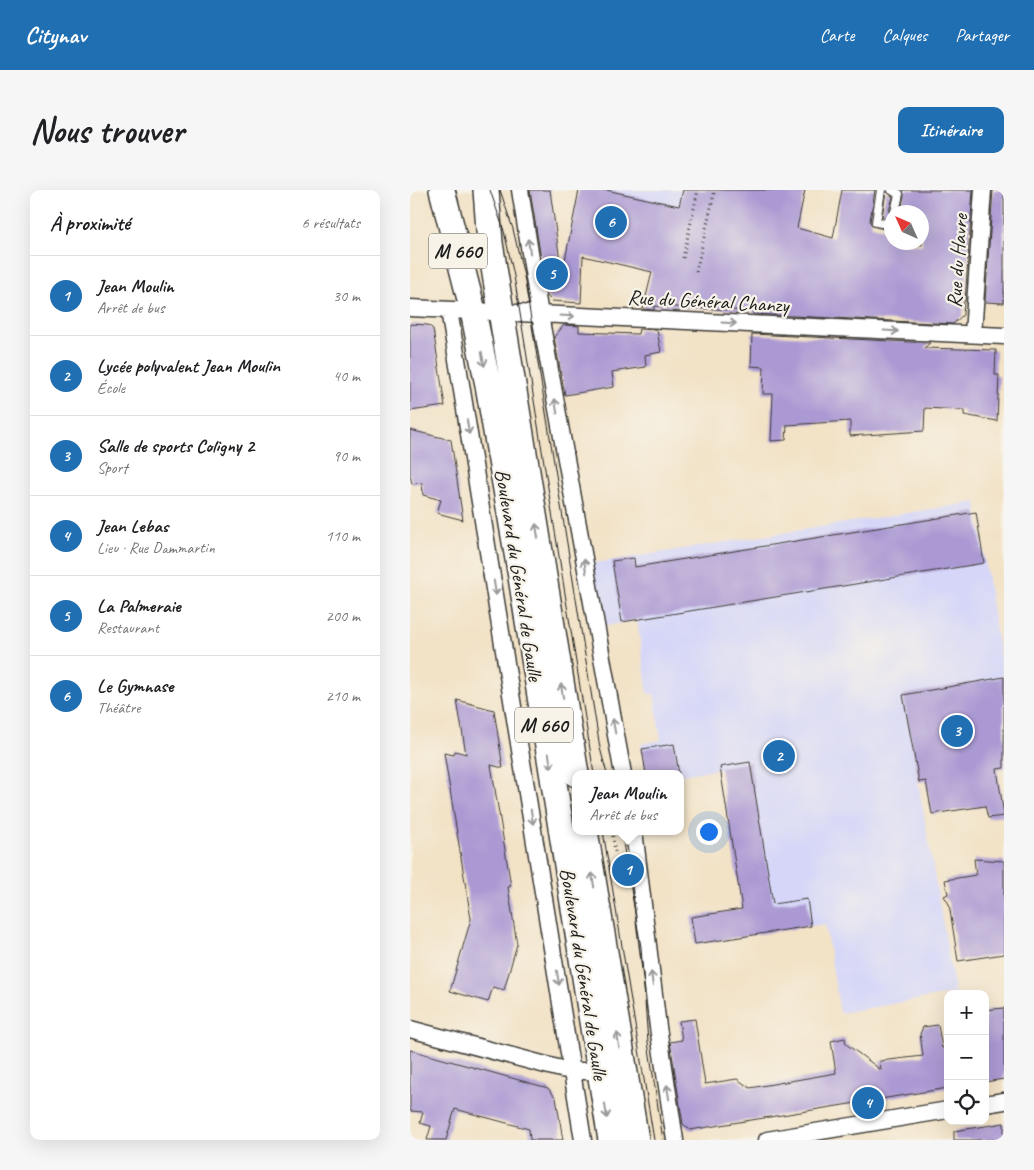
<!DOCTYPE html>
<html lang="fr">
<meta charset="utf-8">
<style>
body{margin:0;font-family:Caveat,sans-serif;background:#f6f6f6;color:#202124}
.controls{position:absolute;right:15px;bottom:15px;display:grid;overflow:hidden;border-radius:10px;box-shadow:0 5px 20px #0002}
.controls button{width:45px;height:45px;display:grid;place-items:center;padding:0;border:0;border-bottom:1px solid #e0e0e0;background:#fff;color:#202124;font:25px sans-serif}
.compass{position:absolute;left:474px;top:15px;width:45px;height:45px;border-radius:50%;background:#fff;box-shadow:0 5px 20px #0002;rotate:315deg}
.you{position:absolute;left:298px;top:641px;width:18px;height:18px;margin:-12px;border:4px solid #fff;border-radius:50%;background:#1a73e8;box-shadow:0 0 0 8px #1a73e833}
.badge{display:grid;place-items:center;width:32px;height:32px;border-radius:50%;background:#1f6fb2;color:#fff;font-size:16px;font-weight:700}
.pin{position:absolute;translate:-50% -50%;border:2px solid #fff;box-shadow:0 1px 5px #0006}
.popup{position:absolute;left:162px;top:580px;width:112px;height:65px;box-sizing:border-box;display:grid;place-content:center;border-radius:10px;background:#fff;filter:drop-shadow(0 1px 4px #0005);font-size:16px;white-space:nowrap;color:#757577}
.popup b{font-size:19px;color:#202124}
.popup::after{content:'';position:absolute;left:50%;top:100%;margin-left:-10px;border:10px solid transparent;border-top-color:#fff}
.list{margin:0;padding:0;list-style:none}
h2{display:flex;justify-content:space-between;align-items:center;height:65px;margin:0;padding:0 20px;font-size:21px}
h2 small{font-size:16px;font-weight:400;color:#757577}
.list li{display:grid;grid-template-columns:32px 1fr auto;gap:15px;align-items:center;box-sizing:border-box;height:80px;padding:0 20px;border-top:1px solid #e0e0e0}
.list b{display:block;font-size:19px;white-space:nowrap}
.list p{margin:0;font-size:16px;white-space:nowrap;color:#757577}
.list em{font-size:16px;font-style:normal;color:#757577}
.icon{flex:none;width:28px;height:28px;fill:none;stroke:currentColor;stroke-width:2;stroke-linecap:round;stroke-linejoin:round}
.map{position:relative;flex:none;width:594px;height:950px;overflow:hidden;border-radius:10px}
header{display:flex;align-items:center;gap:30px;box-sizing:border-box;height:70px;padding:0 25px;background:#1f6fb2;color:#fff}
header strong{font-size:24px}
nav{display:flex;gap:28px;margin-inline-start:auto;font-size:18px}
.intro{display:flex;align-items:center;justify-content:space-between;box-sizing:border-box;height:120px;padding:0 30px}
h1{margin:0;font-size:35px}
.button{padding:12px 22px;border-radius:10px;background:#1f6fb2;color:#fff;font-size:18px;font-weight:700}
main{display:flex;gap:30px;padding:0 30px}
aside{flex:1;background:#fff;border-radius:10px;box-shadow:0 5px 20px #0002}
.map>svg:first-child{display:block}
.built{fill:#d6d7f8}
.building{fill:#ab99d3}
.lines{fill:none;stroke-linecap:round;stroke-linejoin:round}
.service-casing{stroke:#3c3a36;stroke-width:10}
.minor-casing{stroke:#3c3a36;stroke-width:19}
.primary-casing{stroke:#3c3a36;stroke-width:28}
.path{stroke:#3c3a36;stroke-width:3;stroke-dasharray:1 4;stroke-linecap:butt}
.service{stroke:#fff;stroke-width:8}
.minor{stroke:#fff;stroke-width:16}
.primary{stroke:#fff;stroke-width:25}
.tram{stroke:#1c1c1c;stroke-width:1}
.oneway{stroke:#999}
.labels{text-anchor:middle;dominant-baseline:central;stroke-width:4.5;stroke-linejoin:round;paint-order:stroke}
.shield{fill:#f7f3e8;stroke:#5e5c59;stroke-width:1}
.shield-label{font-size:20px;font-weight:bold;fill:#1c1c1c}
.street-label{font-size:21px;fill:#1c1c1c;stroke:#f7f3e8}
</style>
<header>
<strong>Citynav</strong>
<nav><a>Carte</a><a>Calques</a><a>Partager</a></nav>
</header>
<div class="intro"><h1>Nous trouver</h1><a class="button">Itinéraire</a></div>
<main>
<aside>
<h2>À proximité<small>6 résultats</small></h2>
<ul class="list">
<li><span class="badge">1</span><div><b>Jean Moulin</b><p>Arrêt de bus</p></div><em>30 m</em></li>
<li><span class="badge">2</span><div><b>Lycée polyvalent Jean Moulin</b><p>École</p></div><em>40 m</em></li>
<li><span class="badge">3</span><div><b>Salle de sports Coligny 2</b><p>Sport</p></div><em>90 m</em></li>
<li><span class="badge">4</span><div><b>Jean Lebas</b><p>Lieu · Rue Dammartin</p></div><em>110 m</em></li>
<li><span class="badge">5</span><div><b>La Palmeraie</b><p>Restaurant</p></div><em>200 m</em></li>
<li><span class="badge">6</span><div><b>Le Gymnase</b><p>Théâtre</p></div><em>210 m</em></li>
</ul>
</aside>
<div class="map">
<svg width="594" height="950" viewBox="0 0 594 950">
<rect width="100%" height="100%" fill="#f7f3e8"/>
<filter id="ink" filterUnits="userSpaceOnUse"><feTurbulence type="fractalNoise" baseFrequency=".02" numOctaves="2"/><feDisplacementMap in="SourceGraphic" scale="10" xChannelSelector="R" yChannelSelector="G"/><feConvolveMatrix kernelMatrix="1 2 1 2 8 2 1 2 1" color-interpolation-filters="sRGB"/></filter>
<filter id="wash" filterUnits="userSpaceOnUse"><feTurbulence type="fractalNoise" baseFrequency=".0096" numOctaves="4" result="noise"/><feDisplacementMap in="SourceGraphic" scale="20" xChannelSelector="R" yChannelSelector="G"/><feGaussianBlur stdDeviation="1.12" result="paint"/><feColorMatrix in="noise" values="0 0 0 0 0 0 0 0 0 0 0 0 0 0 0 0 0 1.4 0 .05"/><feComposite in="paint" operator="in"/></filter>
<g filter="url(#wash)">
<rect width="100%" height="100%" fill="#f2e2c6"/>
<!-- built -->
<path class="built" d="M195,0H273L269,17Z
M566,312L593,487L493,505L545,803L430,823L415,734L401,736L397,709L332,719L310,579L271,585L236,584L231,554L251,550L244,504H238L227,430L190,437L179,374Z"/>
<g id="blocks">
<!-- building -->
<path class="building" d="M120,0H140L152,85L169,0H196L269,16L273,0H395L387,38L423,48L432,0H465L460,31L462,36L482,41V53L512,55V22H491L494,5L493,0H563L555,111H554L553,125L543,134L343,124V121L284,118L244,116V120L233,119L242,82L173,66L171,113L142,111L137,106Z
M583,0H594V113L575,112Z
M476,1L483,7L479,21L482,29L472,27Z
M0,134L18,135L23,139L35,216L0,221Z
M154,135L169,136V142L228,144L229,139L247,140L251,162L235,165L236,177L202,182L204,197L155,205L144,147Z
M342,144L520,153L514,158L586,160L585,185H589L587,231L554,225V220L515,218L514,241L440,246V231L377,235L376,250L361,251L363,204H353L354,177L341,176Z
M0,240L41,250L53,330L27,323L31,310L13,305L12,293L2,294L0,285Z
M566,322L574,373L212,432L202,371L224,368L225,377Z
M594,487V578L587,579L594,626L578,628L575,616L522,624L516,591L509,592L493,505Z
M47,510L84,520L93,578L81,575L101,696L98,697L107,754L94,800L83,797L78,812L40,801L61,729L34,563L44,565L45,561L56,564Z
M264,554L269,584H236L232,559Z
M340,572L363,714L397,709L401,736L285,754L281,727L332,719L310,577Z
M564,669L594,671V764L548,771L539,714L534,706L538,704L535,690L566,685Z
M594,818V889L575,892V820Z
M285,829L295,894L327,889L340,898L426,883L421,851L435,848L436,854L471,880L470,871L513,866L510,844L513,837L528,835L532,858L538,857V898L280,940L273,934L260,852L272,850L269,831Z
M0,860L138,898L146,908L153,950H120L119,939L45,919L36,950H17L21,936L10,933L13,922L0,921Z
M594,933V950H544V941Z"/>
</g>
</g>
<g filter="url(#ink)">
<use href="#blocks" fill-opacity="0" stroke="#3c3a36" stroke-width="1"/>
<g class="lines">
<!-- service casing -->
<g class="service-casing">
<path id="service" d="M471,0L466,32L482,35
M482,0L489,4L485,22"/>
</g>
<!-- minor casing -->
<g class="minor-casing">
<path id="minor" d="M110,0L130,125L213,584
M0,118L594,146
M39,120L173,950
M563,144L573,0
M224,641L248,837L265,950
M0,839L151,879L162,881H200
M575,914L594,911
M357,950L538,920"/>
</g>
<!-- primary casing -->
<g class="primary-casing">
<path id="primary" d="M32,0L63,121L78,195L110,381L201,950
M76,0L80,53L166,584
M175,641L226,950"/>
</g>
<!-- path -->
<path class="path" d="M273,68L288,0
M286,82L305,0
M202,641L205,662"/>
<!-- service -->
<use href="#service" class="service"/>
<!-- minor -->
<use href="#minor" class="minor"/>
<!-- primary -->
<use href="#primary" class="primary"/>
<!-- tram -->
<path class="tram" d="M80,0L94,41L104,86L184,584
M90,0L103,39L114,86L190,558L197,584
M193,641L244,950
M211,641L231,757L238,852L253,950"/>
</g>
<!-- one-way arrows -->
<defs><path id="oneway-shaft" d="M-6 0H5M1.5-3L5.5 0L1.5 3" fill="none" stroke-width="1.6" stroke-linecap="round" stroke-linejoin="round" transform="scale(1.25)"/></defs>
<g class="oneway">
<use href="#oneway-shaft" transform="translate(119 56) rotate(-99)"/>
<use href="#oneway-shaft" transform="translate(157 126) rotate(3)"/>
<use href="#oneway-shaft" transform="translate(319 133) rotate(3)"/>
<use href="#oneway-shaft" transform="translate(481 141) rotate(3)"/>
<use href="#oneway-shaft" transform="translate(73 169) rotate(79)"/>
<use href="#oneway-shaft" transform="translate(146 216) rotate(-100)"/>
<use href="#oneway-shaft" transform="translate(58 237) rotate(81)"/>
<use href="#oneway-shaft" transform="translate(127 341) rotate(-99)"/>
<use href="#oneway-shaft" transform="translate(175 376) rotate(-100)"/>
<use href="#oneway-shaft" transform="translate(85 398) rotate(81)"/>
<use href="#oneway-shaft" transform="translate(152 501) rotate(-99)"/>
<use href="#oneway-shaft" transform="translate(204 536) rotate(-100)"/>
<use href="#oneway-shaft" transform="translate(140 571) rotate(81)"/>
<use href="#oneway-shaft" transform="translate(122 627) rotate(81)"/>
<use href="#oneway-shaft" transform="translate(183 690) rotate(-99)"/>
<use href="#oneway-shaft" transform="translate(148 788) rotate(81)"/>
<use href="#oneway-shaft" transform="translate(242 789) rotate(-97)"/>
<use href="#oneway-shaft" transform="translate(208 850) rotate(-99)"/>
<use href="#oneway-shaft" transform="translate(258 902) rotate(-99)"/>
<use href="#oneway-shaft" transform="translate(196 921) rotate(81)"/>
</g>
</g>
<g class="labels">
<!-- shield labels -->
<g class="shield">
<rect x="19" y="43.5" width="58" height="35" rx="4"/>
<rect x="105" y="517.5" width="58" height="35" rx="4"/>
</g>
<g class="shield-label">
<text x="48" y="61">M 660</text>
<text x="134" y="535">M 660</text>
</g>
<!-- street labels -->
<g class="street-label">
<text transform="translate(547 71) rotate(-86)">Rue du Havre</text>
<text transform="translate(298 111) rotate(3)">Rue du Général Chanzy</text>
<text transform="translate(109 385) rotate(81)">Boulevard du Général de Gaulle</text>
<text transform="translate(174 784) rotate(81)">Boulevard du Général de Gaulle</text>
</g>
</g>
</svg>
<div class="controls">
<button>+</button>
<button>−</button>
<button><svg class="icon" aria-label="locate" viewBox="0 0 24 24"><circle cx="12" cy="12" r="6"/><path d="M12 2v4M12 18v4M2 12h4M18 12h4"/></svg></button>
</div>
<svg class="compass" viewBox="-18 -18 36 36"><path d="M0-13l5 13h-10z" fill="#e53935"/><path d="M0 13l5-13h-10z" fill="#757577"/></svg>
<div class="you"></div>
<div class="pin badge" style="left:218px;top:680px">1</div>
<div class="popup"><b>Jean Moulin</b>Arrêt de bus</div>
<div class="pin badge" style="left:369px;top:566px">2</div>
<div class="pin badge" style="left:547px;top:541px">3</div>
<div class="pin badge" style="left:458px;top:913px">4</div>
<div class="pin badge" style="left:142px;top:84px">5</div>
<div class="pin badge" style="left:201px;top:32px">6</div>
</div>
</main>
